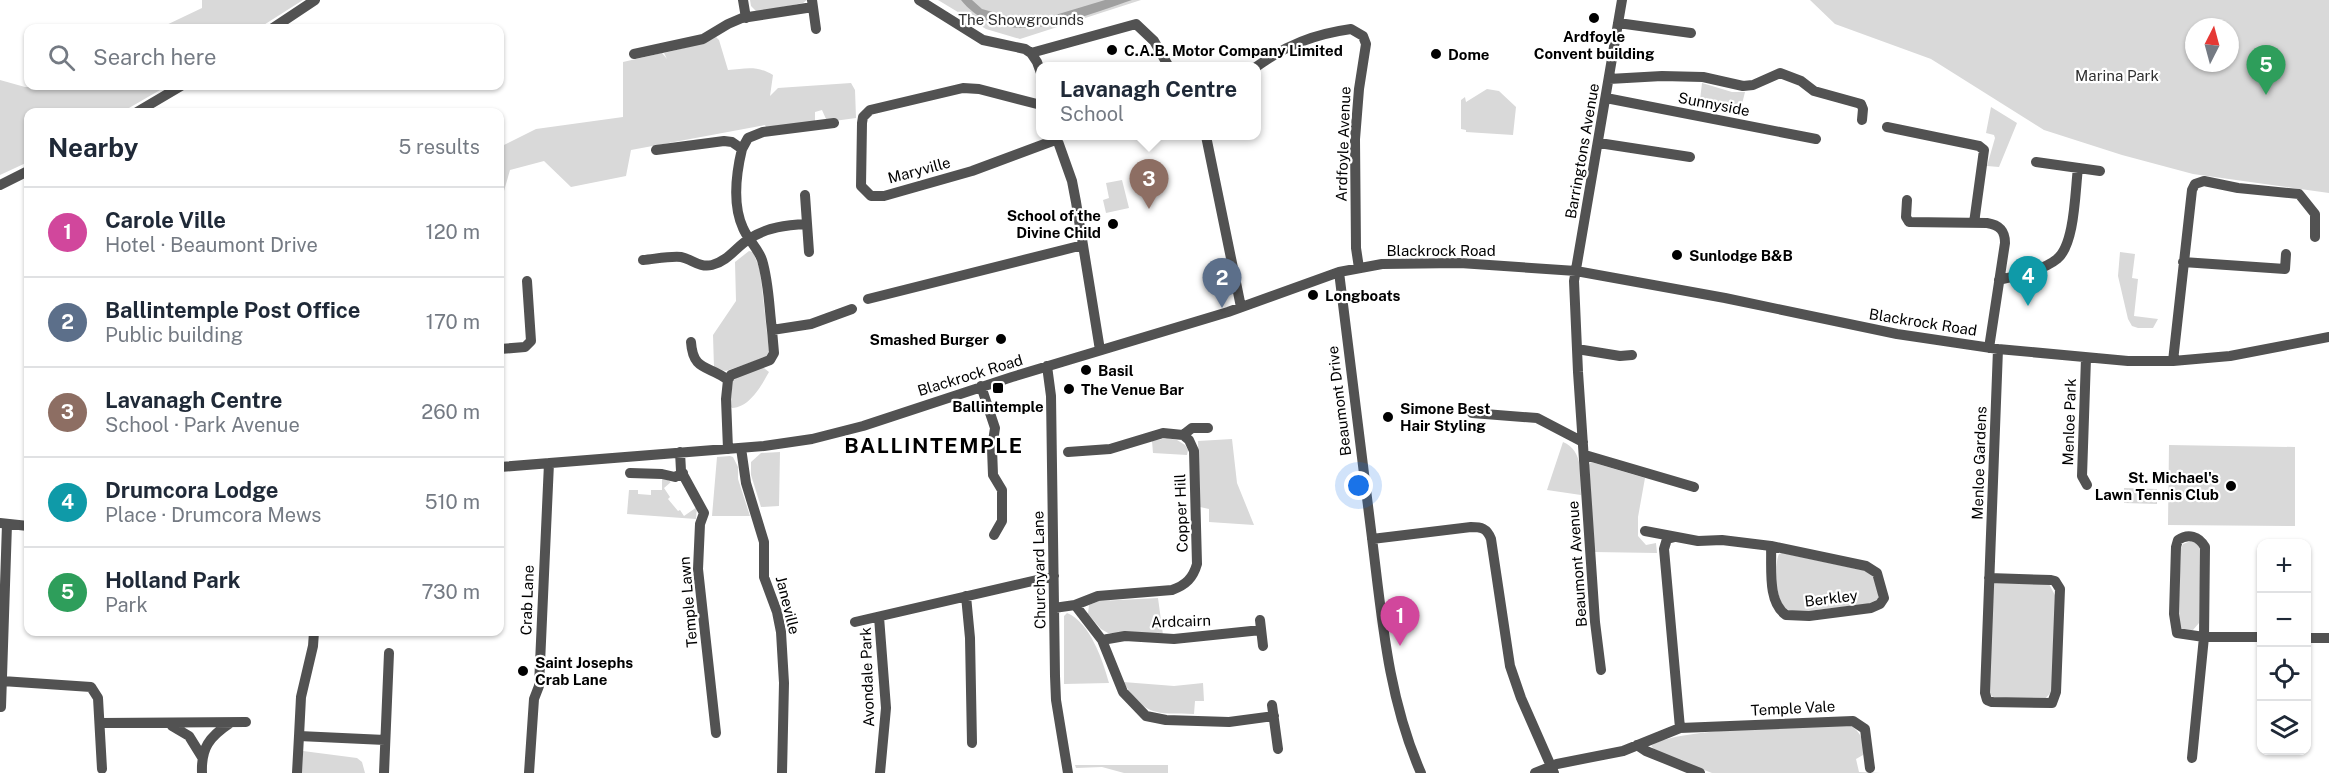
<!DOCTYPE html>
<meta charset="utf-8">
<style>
body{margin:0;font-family:"Public Sans",sans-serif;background:#f2f2f3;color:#1f2937}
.controls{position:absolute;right:18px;bottom:18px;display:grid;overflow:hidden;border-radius:12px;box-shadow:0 2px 4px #0004}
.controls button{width:54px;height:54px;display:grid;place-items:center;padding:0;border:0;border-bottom:2px solid #e0e1e3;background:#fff;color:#1f2937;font:30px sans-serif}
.compass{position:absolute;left:2185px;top:18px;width:54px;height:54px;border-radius:50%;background:#fff;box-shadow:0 2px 4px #0004;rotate:6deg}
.you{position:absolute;left:1359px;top:486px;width:21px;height:21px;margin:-15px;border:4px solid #fff;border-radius:50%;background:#1a73e8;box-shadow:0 0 0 9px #1a73e833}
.badge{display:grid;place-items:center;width:39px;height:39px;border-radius:50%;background:#000;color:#fff;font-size:20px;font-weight:700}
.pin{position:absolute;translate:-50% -50px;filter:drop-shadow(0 2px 3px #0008)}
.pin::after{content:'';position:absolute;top:32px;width:21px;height:18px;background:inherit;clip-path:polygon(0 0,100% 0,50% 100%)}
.popup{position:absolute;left:1036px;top:62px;width:225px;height:78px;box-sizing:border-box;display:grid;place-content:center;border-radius:12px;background:#fff;filter:drop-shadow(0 2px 4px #0005);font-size:20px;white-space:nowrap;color:#747a83}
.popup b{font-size:22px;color:#1f2937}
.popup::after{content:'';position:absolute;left:50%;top:100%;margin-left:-12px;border:12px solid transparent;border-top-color:#fff}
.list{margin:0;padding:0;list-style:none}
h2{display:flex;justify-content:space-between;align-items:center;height:78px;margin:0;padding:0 24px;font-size:26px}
h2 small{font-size:20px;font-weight:400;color:#747a83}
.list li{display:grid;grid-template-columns:39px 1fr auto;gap:18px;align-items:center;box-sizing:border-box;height:90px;padding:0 24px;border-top:2px solid #e0e1e3}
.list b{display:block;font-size:22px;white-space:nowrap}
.list p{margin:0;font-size:20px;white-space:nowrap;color:#747a83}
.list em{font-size:20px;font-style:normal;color:#747a83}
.icon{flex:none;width:33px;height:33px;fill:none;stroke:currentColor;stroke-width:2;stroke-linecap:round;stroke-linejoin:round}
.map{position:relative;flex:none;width:2329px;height:773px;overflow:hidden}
.search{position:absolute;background:#fff;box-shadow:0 2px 4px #0004;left:24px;top:24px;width:480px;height:66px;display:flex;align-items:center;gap:15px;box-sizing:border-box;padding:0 21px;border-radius:12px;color:#747a83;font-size:22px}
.panel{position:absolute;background:#fff;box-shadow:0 2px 4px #0004;left:24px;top:108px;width:480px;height:528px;border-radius:12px}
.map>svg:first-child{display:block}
.green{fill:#d9d9d9;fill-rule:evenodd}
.water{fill:#a0a0a0}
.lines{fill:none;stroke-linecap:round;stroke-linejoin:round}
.minor{stroke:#525252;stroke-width:10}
.poi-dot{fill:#000;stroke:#fff;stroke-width:2}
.labels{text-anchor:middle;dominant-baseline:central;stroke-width:4.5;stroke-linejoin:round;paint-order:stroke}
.park-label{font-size:15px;fill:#303030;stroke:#fff}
.poi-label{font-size:15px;font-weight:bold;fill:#000;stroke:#fff;text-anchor:start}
.street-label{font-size:15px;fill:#000;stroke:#fff}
.district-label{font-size:21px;font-weight:bold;letter-spacing:1.5px;fill:#000;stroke:#fff}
</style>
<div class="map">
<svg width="2329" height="773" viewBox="0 0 2329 773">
<rect width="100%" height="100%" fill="#fff"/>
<!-- green -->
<path class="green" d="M202,0H303L259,28H160L202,8Z
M750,0H807L803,3L757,12L751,6Z
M938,0H1141L1020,39L986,29Z
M1810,0H2329V193L2193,174L2122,155L2044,130L1931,59L1835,24ZM2194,27H2230V63H2194Z
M716,37L719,40L728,70C745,69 756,65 773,75L770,96L778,88L851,83L855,90L856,118L834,121L826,119L822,110L815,112V122L766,127L765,125L631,150L626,176L571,187L544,161L510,170L500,205V147L536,129L623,117V62L662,53L667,59L664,53L704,43Z
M0,80L25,87L167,86L122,112H28V162L0,175Z
M1702,83L1732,92H1745L1741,108L1700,100Z
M1487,89L1499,91L1516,107L1513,135L1466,132V130L1461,129V100L1465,97L1466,102Z
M1991,107L2017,123L1999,167L1987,166L1995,138L1994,135L1986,133Z
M1122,180L1129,208L1106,213L1103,200L1109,198L1106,183Z
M749,251L753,252L760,270L769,351L766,357L726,371L714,368L713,335L736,301L735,262Z
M2120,252L2135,254L2132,278L2138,279L2134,316L2158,319L2153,328H2138L2132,326L2128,319L2118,276Z
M760,365L769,372C761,386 750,407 732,408L730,406L733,380Z
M1167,438L1177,440L1185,445L1188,450L1187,455L1153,453L1152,441Z
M1232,439L1237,483L1254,525L1209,522V509L1200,507L1198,441Z
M1563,442C1584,451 1580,475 1581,495L1547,490Z
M2169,445L2295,447V526L2168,525Z
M780,452L779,506L761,507L751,475V462L761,453Z
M730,456L733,457L738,467V479L750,516H712L717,457Z
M1591,462L1645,478L1638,517V536L1646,545L1656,543L1657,553L1594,552L1589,465Z
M662,477L671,482L664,488L670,497L668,499L678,511L680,510L684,516L697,507L696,519L627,514L629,490H638V494L651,495V490H662Z
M2124,488L2157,489V504L2124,503Z
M2191,541L2199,545L2201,551L2199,623L2193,630L2181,629L2178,620L2181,548L2183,544Z
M1782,553L1871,572L1879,591L1878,599L1868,604L1799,612C1794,611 1789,611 1785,608C1776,600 1774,565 1779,554Z
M1993,583L2049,584L2056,597L2053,690L2043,701L1993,697L1989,693Z
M1158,598L1163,635L1108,633L1101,629L1088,614L1089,605L1099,601Z
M1067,613C1090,622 1103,661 1109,683L1064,684V616Z
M1123,682L1174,686L1203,683L1204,701H1195L1194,714C1155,713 1146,717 1123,682Z
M1850,725C1862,733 1864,741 1863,755L1856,759L1859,772L1881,773H1712L1656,751L1651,746C1672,727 1814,727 1850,725Z
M303,751L357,758L362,762L365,773H302Z
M1075,765H1168V773H1124L1102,767L1076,768Z"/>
<!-- water -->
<path class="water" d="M961,0H972L982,9L1010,17L1042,19L1105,0H1132C1080,17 1004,53 961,0Z"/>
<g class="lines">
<!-- minor -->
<path class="minor" d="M743,0L746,18
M812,0L816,29
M919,0L983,40L1025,49L1031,53L1136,24L1154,41L1169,67
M1618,23L1691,33
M273,28L315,0
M1031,53L1037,62L1041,73
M634,54L703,39L728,24L742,18L813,7
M1256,67C1286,45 1315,34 1351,29L1363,36L1366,44L1359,89L1355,139L1356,248L1359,268
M1609,79L1662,76L1703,77L1743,86L1753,85L1780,73L1801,81L1814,91L1861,104L1863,109L1862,120
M1606,98L1816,139
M1041,105L979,89L963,88L870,110L863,117L862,123L861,186L871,196H884L972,171L1058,139
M137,112L181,86
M1887,127L1979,146L1984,150L1974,223
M1056,136L1072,181L1076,202L1100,350
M1206,136L1241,307
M1599,143L1690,157
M742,149C736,174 732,204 743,228C748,240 758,248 762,260C769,283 769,307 772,330
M656,150L724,141L732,142L742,149L748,138L763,132L834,123
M2036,162L2100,171
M0,185L28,171
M805,195L809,252
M1907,200L1906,217L1909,222L1987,223C2000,225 2005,231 2005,243L1989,348
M643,260C655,259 669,256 681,257C692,259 699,268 712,265C728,261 736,247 749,239C767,227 787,225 807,224
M2183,262L2285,269L2286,254
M1339,272C1350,361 1361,449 1372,538C1382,619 1388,698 1421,773
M1999,280C2016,276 2044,270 2057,259C2075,245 2075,191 2078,168
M868,299L1083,245
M691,342C693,372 709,365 728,380L726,399L728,449
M500,349L525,347L531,341L527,281
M1577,349L1620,356L1632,355
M2086,358L2082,476L2087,485
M2173,361L2192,190L2195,184L2204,181L2238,188L2299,194L2315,214V237
M1047,366L1051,396L1055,676L1056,700L1068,773
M728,380L731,375L770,360L774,353L772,330L811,324L852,309
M981,386L995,428L992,448L993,475L1002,490V521L994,535
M1472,413L1537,418L1583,442
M741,448L746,483L764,542V577L777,612L781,632L784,683L782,773
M680,452L681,471L704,513L700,524L698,569L716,733
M1068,452L1110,449L1163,433L1183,435L1192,428H1208
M1585,455L1694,487
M500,467L764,446L812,439L863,426L1012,377L1228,312L1339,272L1382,264L1460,263L1576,271L1725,298L1897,334L1998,349L2128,361H2173L2230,356L2329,337
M630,473L662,474L675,477L683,473
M0,523L28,526
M1645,531L1698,541L1722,540L1771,546L1866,566L1877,573L1884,598L1880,604L1871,608L1809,616L1786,615C1767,602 1772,567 1771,546
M1372,539L1471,527C1481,527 1487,528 1491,539L1510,666L1521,698L1554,773
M1989,578L2051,580L2055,581L2060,589L2056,692L2052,703L1992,702L1987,700L1985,693L1998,349
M966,596L970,638L972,743
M1075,605L1102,640L1123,692L1146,716L1166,720L1229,722L1274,716
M1054,608L1075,605L1098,596L1172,590C1186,585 1193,578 1197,564L1194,451L1189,440L1183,435
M879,617L886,708L880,773
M1260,620L1263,646
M855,622L1054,576
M314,632L313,646L301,697L299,736L385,740
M2306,638H2329
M1102,640L1125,636L1174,639L1261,630
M1601,670L1595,622L1578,372L1574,281L1622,0
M2,681L91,687L98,698L102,769
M1272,705L1278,749
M1,707L7,524
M101,723L246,722
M172,726L189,736L202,757
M1680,728L1853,721L1865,729L1870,768
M1637,745L1646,751L1700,773
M2192,758L2204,637L2205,547C2199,536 2188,533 2178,540L2176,547L2174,614L2177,633L2204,637H2262
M202,773C201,748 209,737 230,723
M297,773L299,736
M384,773L389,653
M529,773L534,699L539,686L549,463
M1535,773L1557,764L1623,751L1680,728L1664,549L1667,539L1675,537"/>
</g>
<!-- markers -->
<g class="poi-dot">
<circle cx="1594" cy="18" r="6"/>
<circle cx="1112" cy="50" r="6"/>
<circle cx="1436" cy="54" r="6"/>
<circle cx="1113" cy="224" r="6"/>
<circle cx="1677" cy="255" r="6"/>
<circle cx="1313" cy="295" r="6"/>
<circle cx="1001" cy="339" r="6"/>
<circle cx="1086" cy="370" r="6"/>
<rect x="992" y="382" width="12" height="12" rx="3"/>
<circle cx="1069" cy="389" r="6"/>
<circle cx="1388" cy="417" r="6"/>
<circle cx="2231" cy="486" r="6"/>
<circle cx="523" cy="671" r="6"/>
</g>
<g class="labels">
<!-- park labels -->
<g class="park-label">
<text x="1021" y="19">The Showgrounds</text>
<text x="2117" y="75">Marina Park</text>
</g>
<!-- poi labels -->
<g class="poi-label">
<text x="1594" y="36" text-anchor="middle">Ardfoyle<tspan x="1594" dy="17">Convent building</tspan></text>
<text x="1124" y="50">C.A.B. Motor Company Limited</text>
<text x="1448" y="54">Dome</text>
<text x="1101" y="215" text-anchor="end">School of the<tspan x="1101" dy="17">Divine Child</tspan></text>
<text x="1689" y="255">Sunlodge B&amp;B</text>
<text x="1325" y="295">Longboats</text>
<text x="989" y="339" text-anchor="end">Smashed Burger</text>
<text x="1098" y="370">Basil</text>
<text x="1081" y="389">The Venue Bar</text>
<text x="998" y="406" text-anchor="middle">Ballintemple</text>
<text x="1400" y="408">Simone Best<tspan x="1400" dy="17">Hair Styling</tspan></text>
<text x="2219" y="477" text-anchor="end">St. Michael's<tspan x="2219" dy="17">Lawn Tennis Club</tspan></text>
<text x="535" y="662">Saint Josephs<tspan x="535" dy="17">Crab Lane</tspan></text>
</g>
<!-- street labels -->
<g class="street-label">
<text transform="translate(1714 104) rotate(11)">Sunnyside</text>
<text transform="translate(1343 144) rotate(-88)">Ardfoyle Avenue</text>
<text transform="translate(1582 151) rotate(-80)">Barringtons Avenue</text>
<text transform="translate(919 170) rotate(-15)">Maryville</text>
<text x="1441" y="250">Blackrock Road</text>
<text transform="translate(1923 322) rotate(9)">Blackrock Road</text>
<text transform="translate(970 375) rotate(-17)">Blackrock Road</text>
<text transform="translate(1339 401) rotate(-97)">Beaumont Drive</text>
<text transform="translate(2069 422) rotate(-88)">Menloe Park</text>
<text transform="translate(1979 463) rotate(-88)">Menloe Gardens</text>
<text transform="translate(1181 513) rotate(-92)">Copper Hill</text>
<text transform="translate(1577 564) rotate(-94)">Beaumont Avenue</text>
<text transform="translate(1039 570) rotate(-91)">Churchyard Lane</text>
<text transform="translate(1831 598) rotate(-7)">Berkley</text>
<text transform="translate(527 600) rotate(-88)">Crab Lane</text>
<text transform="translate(688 602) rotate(-95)">Temple Lawn</text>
<text transform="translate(788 605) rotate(76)">Janeville</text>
<text transform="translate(1181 621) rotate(-2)">Ardcairn</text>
<text transform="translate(867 677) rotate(-92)">Avondale Park</text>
<text transform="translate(1793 708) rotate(-3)">Temple Vale</text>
</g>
<!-- district labels -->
<g class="district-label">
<text x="934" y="445">BALLINTEMPLE</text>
</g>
</g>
</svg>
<div class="controls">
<button>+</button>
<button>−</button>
<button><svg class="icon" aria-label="locate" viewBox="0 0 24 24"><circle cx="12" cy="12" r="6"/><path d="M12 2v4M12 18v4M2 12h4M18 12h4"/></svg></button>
<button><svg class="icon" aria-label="layers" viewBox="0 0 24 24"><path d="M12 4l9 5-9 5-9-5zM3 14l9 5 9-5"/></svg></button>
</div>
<svg class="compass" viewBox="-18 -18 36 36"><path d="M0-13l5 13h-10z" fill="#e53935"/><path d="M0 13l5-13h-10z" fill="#747a83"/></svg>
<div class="you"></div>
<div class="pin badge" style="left:1400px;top:646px;background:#d1479c">1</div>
<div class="pin badge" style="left:1222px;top:308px;background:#5c6f8a">2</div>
<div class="pin badge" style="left:1149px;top:209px;background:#8d6e63">3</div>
<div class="popup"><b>Lavanagh Centre</b>School</div>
<div class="pin badge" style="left:2028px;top:306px;background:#0f9aa8">4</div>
<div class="pin badge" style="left:2266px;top:95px;background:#2e9e5b">5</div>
<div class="search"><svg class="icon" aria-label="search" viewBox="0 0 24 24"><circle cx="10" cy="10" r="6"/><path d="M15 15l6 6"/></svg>Search here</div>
<section class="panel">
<h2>Nearby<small>5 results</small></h2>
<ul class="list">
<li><span class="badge" style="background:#d1479c">1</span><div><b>Carole Ville</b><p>Hotel · Beaumont Drive</p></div><em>120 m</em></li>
<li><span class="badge" style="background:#5c6f8a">2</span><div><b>Ballintemple Post Office</b><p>Public building</p></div><em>170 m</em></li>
<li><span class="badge" style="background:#8d6e63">3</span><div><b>Lavanagh Centre</b><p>School · Park Avenue</p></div><em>260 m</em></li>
<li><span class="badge" style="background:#0f9aa8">4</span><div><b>Drumcora Lodge</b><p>Place · Drumcora Mews</p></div><em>510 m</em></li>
<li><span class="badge" style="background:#2e9e5b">5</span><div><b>Holland Park</b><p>Park</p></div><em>730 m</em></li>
</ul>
</section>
</div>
